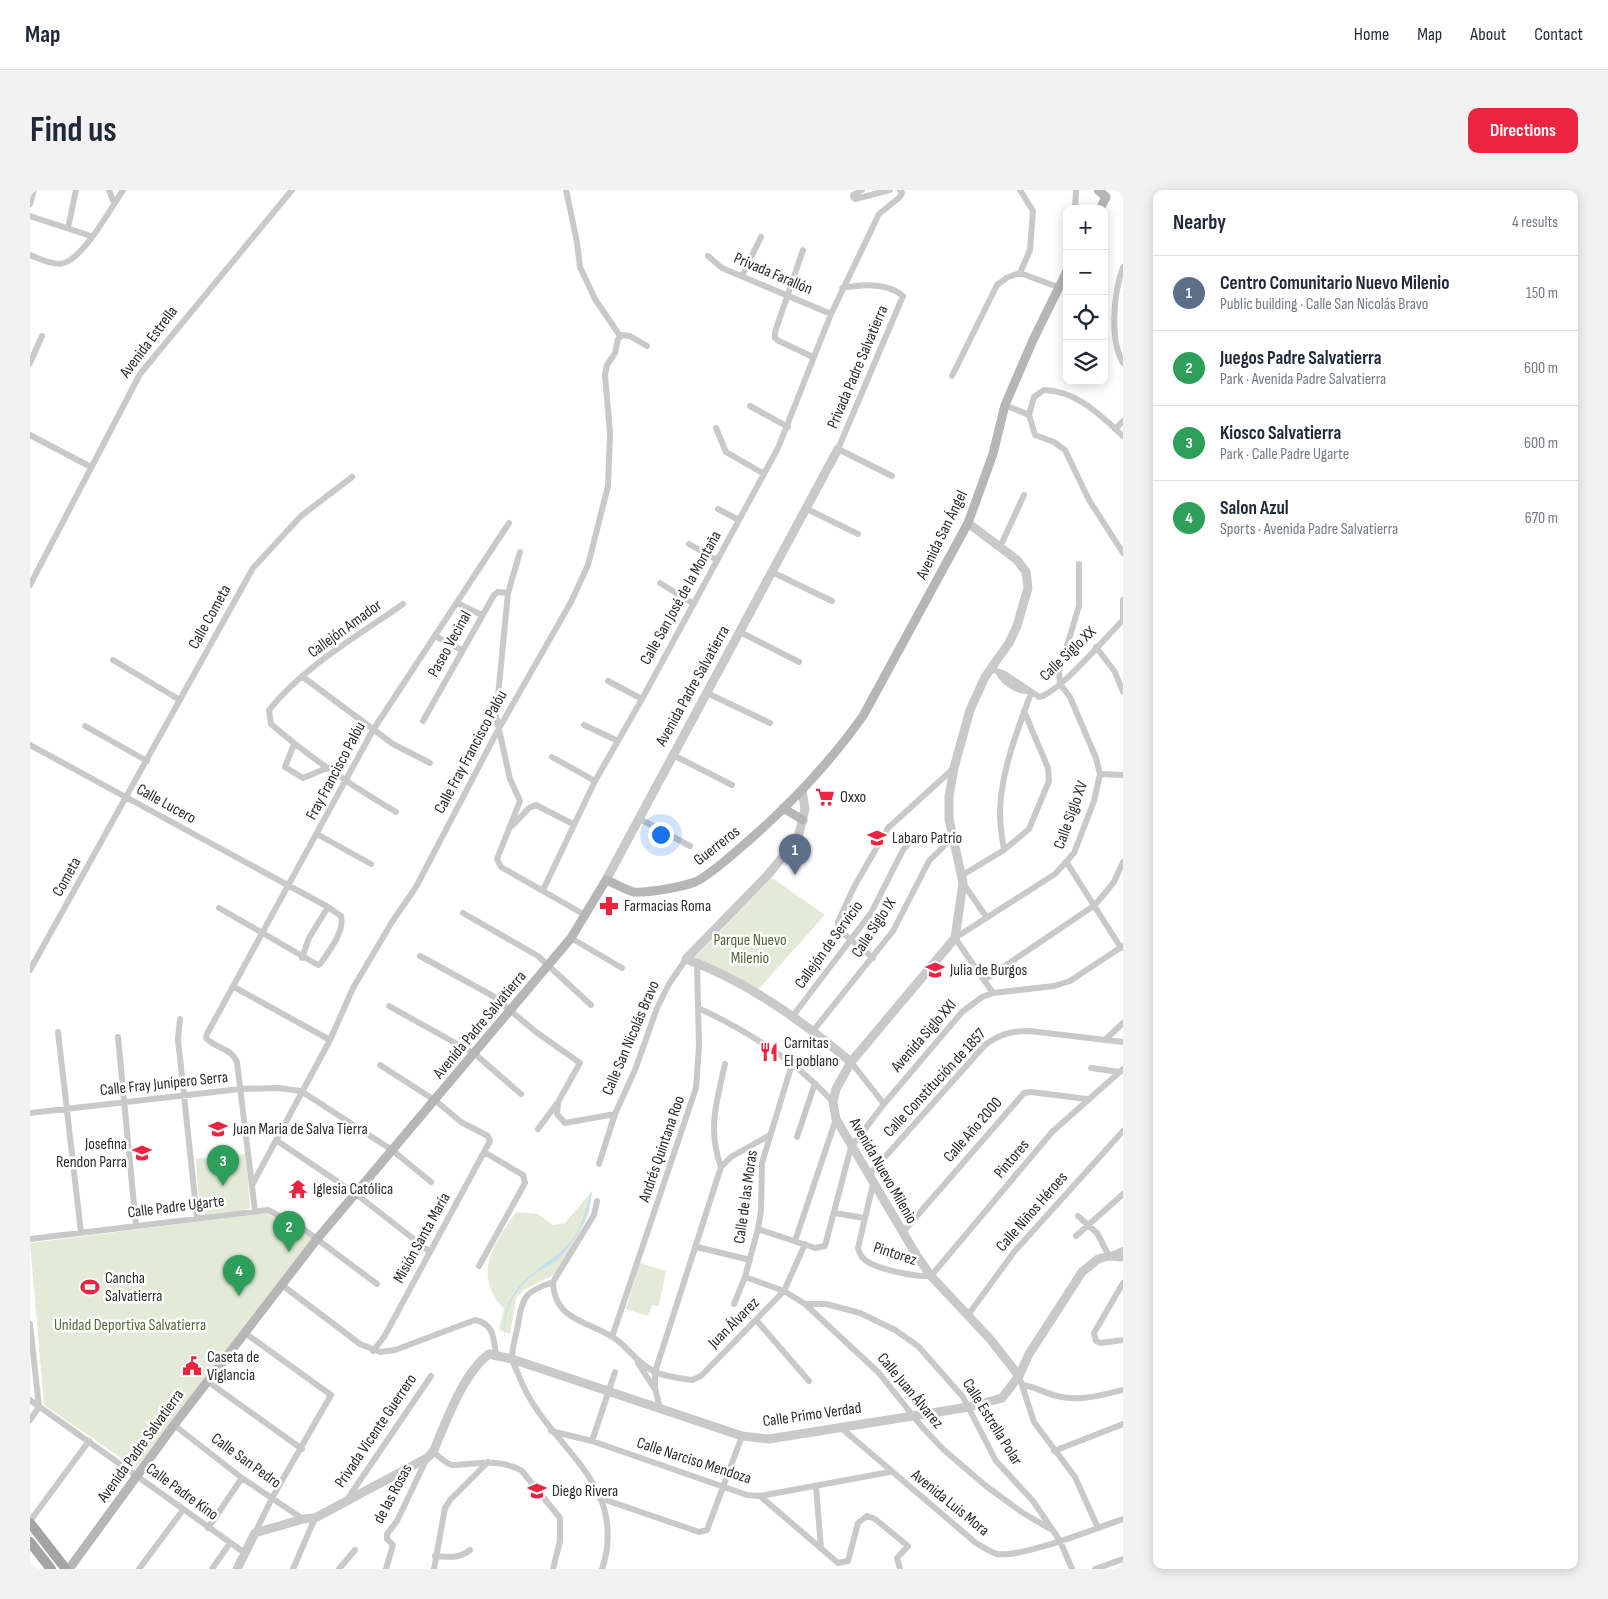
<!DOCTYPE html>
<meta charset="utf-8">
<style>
body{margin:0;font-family:"Sofia Sans Condensed",sans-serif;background:#f2f2f3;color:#1f2937}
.controls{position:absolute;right:15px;top:15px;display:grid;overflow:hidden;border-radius:10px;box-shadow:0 2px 12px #0003}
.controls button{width:45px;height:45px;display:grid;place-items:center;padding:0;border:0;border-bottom:1px solid #e0e1e3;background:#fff;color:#1f2937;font:25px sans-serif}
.you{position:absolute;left:630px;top:644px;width:18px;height:18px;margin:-12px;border:4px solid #fff;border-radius:50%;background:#1a73e8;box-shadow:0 0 0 8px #1a73e833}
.badge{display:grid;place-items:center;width:32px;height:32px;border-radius:50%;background:#ed243f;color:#fff;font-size:16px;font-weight:700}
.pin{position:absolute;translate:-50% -41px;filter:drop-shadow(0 1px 2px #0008)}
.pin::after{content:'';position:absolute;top:26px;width:18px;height:15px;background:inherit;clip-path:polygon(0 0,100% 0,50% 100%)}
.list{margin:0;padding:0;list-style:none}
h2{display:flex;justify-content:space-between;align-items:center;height:65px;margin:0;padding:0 20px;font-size:21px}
h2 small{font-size:16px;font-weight:400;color:#747a83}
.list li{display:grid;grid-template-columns:32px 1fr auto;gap:15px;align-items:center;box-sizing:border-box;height:75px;padding:0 20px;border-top:1px solid #e0e1e3}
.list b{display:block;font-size:19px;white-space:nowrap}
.list p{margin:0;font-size:16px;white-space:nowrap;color:#747a83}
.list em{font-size:16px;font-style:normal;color:#747a83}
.icon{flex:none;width:28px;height:28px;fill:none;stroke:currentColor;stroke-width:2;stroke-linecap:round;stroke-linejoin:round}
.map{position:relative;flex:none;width:1093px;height:1379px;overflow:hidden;border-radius:10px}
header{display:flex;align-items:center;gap:30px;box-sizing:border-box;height:70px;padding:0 25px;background:#fff;border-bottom:1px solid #e0e1e3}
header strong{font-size:24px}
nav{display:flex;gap:28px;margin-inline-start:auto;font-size:18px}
.intro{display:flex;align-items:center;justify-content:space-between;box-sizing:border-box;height:120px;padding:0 30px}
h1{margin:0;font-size:35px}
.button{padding:12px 22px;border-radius:10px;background:#ed243f;color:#fff;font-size:18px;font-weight:700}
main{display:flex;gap:30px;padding:0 30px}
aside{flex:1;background:#fff;border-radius:10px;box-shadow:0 2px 12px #0003}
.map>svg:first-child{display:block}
.green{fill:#e3ebd8}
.water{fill:#c3deec}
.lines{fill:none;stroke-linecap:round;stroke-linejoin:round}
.minor{stroke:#c9c9c9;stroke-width:6}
.tertiary{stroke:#c9c9c9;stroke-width:9}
.secondary{stroke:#b6b6b6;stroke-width:9}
.primary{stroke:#a4a4a4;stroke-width:10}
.labels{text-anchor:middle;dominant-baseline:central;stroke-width:5;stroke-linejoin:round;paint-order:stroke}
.street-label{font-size:16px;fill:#2c2c2c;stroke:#fff}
.poi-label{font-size:16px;fill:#2c2c2c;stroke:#fff;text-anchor:start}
.park-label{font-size:16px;fill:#526938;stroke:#fff}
</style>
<header>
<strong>Map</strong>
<nav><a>Home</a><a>Map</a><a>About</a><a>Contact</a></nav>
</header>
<div class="intro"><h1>Find us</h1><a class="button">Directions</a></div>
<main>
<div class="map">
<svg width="1093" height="1379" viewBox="0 0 1093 1379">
<rect width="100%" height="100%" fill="#fff"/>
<!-- green -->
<path class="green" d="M742,688L795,725L726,802L660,772Z
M216,964L220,1019L170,1025L166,969Z
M562,1001L559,1024L529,1082L494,1100L486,1108L480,1144L469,1140L474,1119C442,1084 463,1055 486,1022L508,1024L523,1035L535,1033Z
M236,1023L284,1050L106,1278L14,1215L0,1053Z
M610,1073L636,1081L629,1116L622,1115L618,1126L596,1119Z"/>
<!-- water -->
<path class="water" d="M562,1001C559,1029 546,1051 526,1071C520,1076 512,1078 506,1083C485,1097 471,1123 475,1148C473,1140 474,1134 475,1126C482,1084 528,1075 548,1041C554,1029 557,1013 562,1001Z"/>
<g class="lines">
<!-- minor -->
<path class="minor" d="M79,0L84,13
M536,0L547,52L550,77L565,109L590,146
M832,0L823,5V7L825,9L860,0
M990,0L1003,21L1000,60L990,83
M0,14L4,0
M1045,19L1046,0
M0,26L61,46
M38,38L46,0
M773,60L745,142V148L749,151L783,167
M0,65C10,69 24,76 34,73C54,67 81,18 93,0
M678,66L692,78L801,124
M1093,77C1084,102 1079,149 1093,173
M712,86L731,47
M812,98C832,94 857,92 873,106L808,259L862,286
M0,173L12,146
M922,186L967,95L978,87L990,83L1028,97
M975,215L999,225
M720,216L758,237
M686,238L696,262L734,284
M1085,239L1093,231
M0,245L61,277
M1093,246C1070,225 1047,201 1014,200L1004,207L999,225L1005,245L1024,252L1035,260L1059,310L1093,363
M775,318L828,344
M688,319L709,330
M659,354L687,370
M970,357L994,305
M490,362L478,403L466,526L480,589L490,611L467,669L471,677L555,725
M742,382L802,411
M630,393L664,414
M0,395L110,184L262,0
M427,413L452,425
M1093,430V410
M710,442L769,472
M405,446L432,460
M1066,457L1085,482L1093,502
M83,470L150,510
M961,479L975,484L1009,507C1029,503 1076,447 1093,430
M969,483C973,492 988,502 998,501
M273,487L363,554L400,573
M578,491L612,509
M677,503L740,533
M393,531L464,405L468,402L478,403
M554,535L588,551
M55,536L117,571
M264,554L255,577L273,588L297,578
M0,555L298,717L311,726C315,741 299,761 291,773L288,775L189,718
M643,565L702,595
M522,567L565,591
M1070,584L1093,585
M366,622C322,596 280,568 241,534L239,520C274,476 328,446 373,414
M608,628L660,656
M482,636L499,618L506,615L543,634
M287,644L341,674
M974,660C972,648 970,636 970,625C970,583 987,542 1001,503
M1037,673L1091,758
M931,686L974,660L999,639L1019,591L1018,578L994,521
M933,693L957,728
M513,700L565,591L612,509L748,258L801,124L849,24L870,7L872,3L870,0
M433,723L508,766L561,815
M541,748L592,778
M390,766L463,806L506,842L550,873L528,912L508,939
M272,768L279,748L298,717
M843,768L808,739V732L824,697L858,638L924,578
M0,780L223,378L271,326L322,287
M954,790L1065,715L1084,692L1093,672
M204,797L300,850
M963,803L925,748L1025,684L1044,663L1064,611L1070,584L1066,568L1040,507L1030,494L1029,482L1049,416V374
M359,816L445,864L491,904
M668,818C718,841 766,871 803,912
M762,827L841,723L873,660L885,646
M150,829L148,849L167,1028
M783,841L863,741L899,671L922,648
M28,842L51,1043
M88,847L106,1036
M1075,850L1093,833
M821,872L854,914
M1061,878L1090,882
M528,913L527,924L535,933L585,924
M0,923L210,899L248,898L271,901L362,960L401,992
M767,947L785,893
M246,950L326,1004L399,1061
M569,974L585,924L605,880L627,818L639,794L656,769
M691,977C677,939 687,911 695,874
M838,986L955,855C970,844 981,841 999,841L1093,852
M843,994L828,1058C829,1061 830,1066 833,1068C842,1079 886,1087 901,1086L1022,942L1093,879
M222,995L300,850L323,798L362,732L386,697L468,540L541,412L558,375L578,296L580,244L575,185L577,175L585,163L588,149L592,145L600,146L617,156
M225,1021L207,872C201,858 185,858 176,848L177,844L343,540L479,333
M805,1023L834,1028
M1048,1026L1067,1043L1079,1066L1093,1060
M728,1039L785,1058L795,1056L821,957L854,914L932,822L952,807L963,803L1024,796L1040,791L1093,756
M872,1043L994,903L1001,902L1057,909
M1046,1046L1093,1004
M0,1049L238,1020L272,1038L347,1094
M765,1051L806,929
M667,1057L720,1070
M449,1076L495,993L493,985L454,962
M715,1087L754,1101L775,1114L849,1183L892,1237L914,1260L956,1296L993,1323L1022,1340
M523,1092C524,1132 561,1131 587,1150C600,1160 609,1175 625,1182C636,1187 650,1188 662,1190L671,1186L754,1101L775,1054
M523,1092C496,1101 492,1106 488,1135C486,1145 482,1158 482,1168C483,1174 487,1181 489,1186C507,1234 549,1262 569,1305C580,1328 580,1356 572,1379
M523,1092L564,1025L567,1011
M1093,1093L1064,1143L1066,1151L1071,1153L1093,1150
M252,1095L330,1154L350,1162L365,1160L445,1130C464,1133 464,1150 466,1165
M704,1114L715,1087L728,1039L731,1021L732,973L762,874
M775,1114H796L830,1123L865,1140L888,1156L933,1207L966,1271L1003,1311L1030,1351L1042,1379
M938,1125L984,1062L1093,941
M727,1131L779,1191
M0,1134L9,1217L0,1230
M215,1143L301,1205L242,1308L225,1343
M582,1147L666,898L669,856L667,773
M343,1161L354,1147L460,951L458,946L431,932L406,911L350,875
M608,1173L624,1198
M989,1186L1004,1232L1045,1287L1068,1338
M177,1191L272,1259
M993,1195C1005,1197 1015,1203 1027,1206C1050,1212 1070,1205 1093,1200
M0,1210L215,1363
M630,1218L625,1198V1182L691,977L701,967L740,945
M144,1235L212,1288L273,1329
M810,1237L946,1353C953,1357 960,1362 967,1364C992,1368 1067,1338 1093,1329
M521,1241L562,1251L717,1305L730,1306L860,1282
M562,1251L585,1182
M1024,1261L1093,1234
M403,1262L417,1273L422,1275C446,1274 471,1268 492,1281L530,1328V1351L523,1379
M786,1296L791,1358
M730,1306L808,1373L818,1371L828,1333L837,1326L845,1329L878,1356L867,1368L870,1379
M570,1308L669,1342L677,1340L712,1246
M316,1311L401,1186
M0,1331L59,1251
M178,1338L212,1288
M405,1366C420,1367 428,1369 440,1360
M109,1379L153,1320
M182,1379L200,1353
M263,1379L285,1328
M309,1379L325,1360
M356,1379L363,1355L357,1349V1344L367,1331L397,1268
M404,1379L415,1318L420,1310L458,1272
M1065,1379L1093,1369"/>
<!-- tertiary -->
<path class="tertiary" d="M938,333L987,370L996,382L998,398L987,436L979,453L955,487L940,520L924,578L919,606V629L933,693L925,748L821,872L806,899L803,912L806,929L887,1066L901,1086L960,1149L989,1186
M772,600L775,619L768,648L737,686L656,769C717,791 772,831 821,872
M576,690L808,259
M207,1379L225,1343L273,1329L285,1328L397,1268L403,1262C416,1232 433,1183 459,1164L482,1169L712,1246L739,1249L939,1217L972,1208L989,1186L999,1164L1052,1082L1068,1069L1079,1066L1093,1067"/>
<!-- secondary -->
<path class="secondary" d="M1068,0L1076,7L1070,19
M753,618L773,630
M39,1379L144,1235L287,1049L541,748L576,690C585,693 595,700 604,702C618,703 652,697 665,692C678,686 691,674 702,665C751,624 796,578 833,526L938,333L963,264L975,215L1003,150L1037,81"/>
<!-- primary -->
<path class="primary" d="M0,1333L36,1379
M0,1352L21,1379"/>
</g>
<!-- icons -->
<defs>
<g id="supermarket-bare" transform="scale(1.5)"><path d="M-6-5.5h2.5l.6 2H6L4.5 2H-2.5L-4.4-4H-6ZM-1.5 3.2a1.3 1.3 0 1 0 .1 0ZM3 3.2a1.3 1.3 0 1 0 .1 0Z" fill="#ed243f" stroke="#fff" stroke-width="2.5" paint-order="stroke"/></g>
<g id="school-bare" transform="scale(1.5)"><path d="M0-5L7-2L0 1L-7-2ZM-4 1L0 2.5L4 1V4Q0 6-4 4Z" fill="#ed243f" stroke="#fff" stroke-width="2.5" paint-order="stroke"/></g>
<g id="pharmacy-bare" transform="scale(1.5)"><path d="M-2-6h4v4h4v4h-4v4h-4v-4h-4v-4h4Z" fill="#ed243f" stroke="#fff" stroke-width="2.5" paint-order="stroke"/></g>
<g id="restaurant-bare" transform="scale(1.5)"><path d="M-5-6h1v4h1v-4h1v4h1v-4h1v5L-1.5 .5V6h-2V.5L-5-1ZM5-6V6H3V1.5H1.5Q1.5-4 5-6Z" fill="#ed243f" stroke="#fff" stroke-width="2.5" paint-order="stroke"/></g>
<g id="temple-bare" transform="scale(1.5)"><path d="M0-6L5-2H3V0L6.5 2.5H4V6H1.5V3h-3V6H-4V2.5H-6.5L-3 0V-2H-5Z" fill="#ed243f" stroke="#fff" stroke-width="2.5" paint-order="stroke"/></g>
<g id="stadium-bare" transform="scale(1.5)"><path d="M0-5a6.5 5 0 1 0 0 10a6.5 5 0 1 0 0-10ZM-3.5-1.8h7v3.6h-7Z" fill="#ed243f" stroke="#fff" stroke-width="2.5" paint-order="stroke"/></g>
<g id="civic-bare" transform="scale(1.5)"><path d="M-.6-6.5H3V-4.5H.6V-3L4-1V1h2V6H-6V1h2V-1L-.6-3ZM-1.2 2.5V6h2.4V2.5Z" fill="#ed243f" stroke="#fff" stroke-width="2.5" paint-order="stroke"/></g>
</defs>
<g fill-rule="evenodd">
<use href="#supermarket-bare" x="795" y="607"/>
<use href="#school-bare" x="847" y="648"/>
<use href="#pharmacy-bare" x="579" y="716"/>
<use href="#school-bare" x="905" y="780"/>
<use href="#restaurant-bare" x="739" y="862"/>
<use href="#school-bare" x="188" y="939"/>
<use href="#school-bare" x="112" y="963"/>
<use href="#temple-bare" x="268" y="999"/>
<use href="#stadium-bare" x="60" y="1097"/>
<use href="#civic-bare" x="162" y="1176"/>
<use href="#school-bare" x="507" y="1301"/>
</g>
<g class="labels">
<!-- street labels -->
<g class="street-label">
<text transform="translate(743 84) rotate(23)">Privada Farallón</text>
<text transform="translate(119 152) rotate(-53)">Avenida Estrella</text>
<text transform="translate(828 177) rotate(-67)">Privada Padre Salvatierra</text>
<text transform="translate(912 345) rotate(-64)">Avenida San Ángel</text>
<text transform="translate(651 408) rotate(-61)">Calle San José de la Montaña</text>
<text transform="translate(180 427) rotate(-61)">Calle Cometa</text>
<text transform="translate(315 439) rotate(-36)">Callejón Amador</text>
<text transform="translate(420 454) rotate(-61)">Paseo Vecinal</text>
<text transform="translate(1038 464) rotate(-44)">Calle Siglo XX</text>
<text transform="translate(663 496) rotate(-61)">Avenida Padre Salvatierra</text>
<text transform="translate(441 562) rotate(-62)">Calle Fray Francisco Palóu</text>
<text transform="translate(306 581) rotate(-62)">Fray Francisco Palóu</text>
<text transform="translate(136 614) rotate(29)">Calle Lucero</text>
<text transform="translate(1041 625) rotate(-70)">Calle Siglo XV</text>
<text transform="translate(687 656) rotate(-38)">Guerreros</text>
<text transform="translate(37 687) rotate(-61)">Cometa</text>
<text transform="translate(844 738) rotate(-57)">Calle Siglo IX</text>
<text transform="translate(799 755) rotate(-54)">Callejón de Servicio</text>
<text transform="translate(450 835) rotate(-50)">Avenida Padre Salvatierra</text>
<text transform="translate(894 846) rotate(-49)">Avenida Siglo XXI</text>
<text transform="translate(601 848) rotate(-67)">Calle San Nicolás Bravo</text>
<text transform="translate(905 893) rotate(-47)">Calle Constitución de 1857</text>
<text transform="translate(134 894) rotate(-6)">Calle Fray Junípero Serra</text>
<text transform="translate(943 940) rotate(-49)">Calle Año 2000</text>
<text transform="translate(632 959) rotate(-71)">Andrés Quintana Roo</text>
<text transform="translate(982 969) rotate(-50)">Pintores</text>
<text transform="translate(853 981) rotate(60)">Avenida Nuevo Milenio</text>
<text transform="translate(716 1007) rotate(-82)">Calle de las Moras</text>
<text transform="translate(146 1017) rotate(-7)">Calle Padre Ugarte</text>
<text transform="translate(1002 1022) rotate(-49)">Calle Niños Héroes</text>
<text transform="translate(392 1048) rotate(-61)">Misión Santa María</text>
<text transform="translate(865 1064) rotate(18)">Pintorez</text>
<text transform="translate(704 1133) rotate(-45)">Juan Álvarez</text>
<text transform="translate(880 1201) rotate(50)">Calle Juan Álvarez</text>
<text transform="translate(782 1225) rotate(-8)">Calle Primo Verdad</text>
<text transform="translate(962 1232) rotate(58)">Calle Estrella Polar</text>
<text transform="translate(346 1241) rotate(-56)">Privada Vicente Guerrero</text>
<text transform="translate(111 1256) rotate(-54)">Avenida Padre Salvatierra</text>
<text transform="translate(216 1271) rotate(36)">Calle San Pedro</text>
<text transform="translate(664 1271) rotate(18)">Calle Narciso Mendoza</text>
<text transform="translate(152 1302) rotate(36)">Calle Padre Kino</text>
<text transform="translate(363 1304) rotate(-62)">de las Rosas</text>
<text transform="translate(920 1313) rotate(39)">Avenida Luis Mora</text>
</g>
<!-- poi labels -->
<g class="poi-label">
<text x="810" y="607">Oxxo</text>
<text x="862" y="648">Labaro Patrio</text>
<text x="594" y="716">Farmacias Roma</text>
<text x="920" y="780">Julia de Burgos</text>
<text x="754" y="853">Carnitas<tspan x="754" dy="18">El poblano</tspan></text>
<text x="203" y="939">Juan Maria de Salva Tierra</text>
<text x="97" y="954" text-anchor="end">Josefina<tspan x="97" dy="18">Rendon Parra</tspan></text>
<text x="283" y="999">Iglesia Católica</text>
<text x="75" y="1088">Cancha<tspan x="75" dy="18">Salvatierra</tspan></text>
<text x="177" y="1167">Caseta de<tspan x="177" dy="18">Viglancia</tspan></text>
<text x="522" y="1301">Diego Rivera</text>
</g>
<!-- park labels -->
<g class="park-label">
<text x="720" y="750">Parque Nuevo<tspan x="720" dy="18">Milenio</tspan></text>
<text x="100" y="1135">Unidad Deportiva Salvatierra</text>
</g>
</g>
</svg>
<div class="controls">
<button>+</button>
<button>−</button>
<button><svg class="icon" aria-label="locate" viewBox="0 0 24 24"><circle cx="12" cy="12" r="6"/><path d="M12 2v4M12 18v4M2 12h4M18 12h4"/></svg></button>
<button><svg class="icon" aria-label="layers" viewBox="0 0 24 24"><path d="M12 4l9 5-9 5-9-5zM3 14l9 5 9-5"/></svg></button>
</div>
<div class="you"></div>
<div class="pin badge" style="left:765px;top:685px;background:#5c6f8a">1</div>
<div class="pin badge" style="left:259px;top:1062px;background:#2e9e5b">2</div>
<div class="pin badge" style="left:193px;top:996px;background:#2e9e5b">3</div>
<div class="pin badge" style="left:209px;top:1106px;background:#2e9e5b">4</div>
</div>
<aside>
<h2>Nearby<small>4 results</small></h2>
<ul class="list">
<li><span class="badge" style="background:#5c6f8a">1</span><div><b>Centro Comunitario Nuevo Milenio</b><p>Public building · Calle San Nicolás Bravo</p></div><em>150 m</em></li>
<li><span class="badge" style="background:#2e9e5b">2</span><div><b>Juegos Padre Salvatierra</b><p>Park · Avenida Padre Salvatierra</p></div><em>600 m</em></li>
<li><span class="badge" style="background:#2e9e5b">3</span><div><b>Kiosco Salvatierra</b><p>Park · Calle Padre Ugarte</p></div><em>600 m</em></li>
<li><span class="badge" style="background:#2e9e5b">4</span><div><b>Salon Azul</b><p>Sports · Avenida Padre Salvatierra</p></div><em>670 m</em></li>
</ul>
</aside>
</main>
